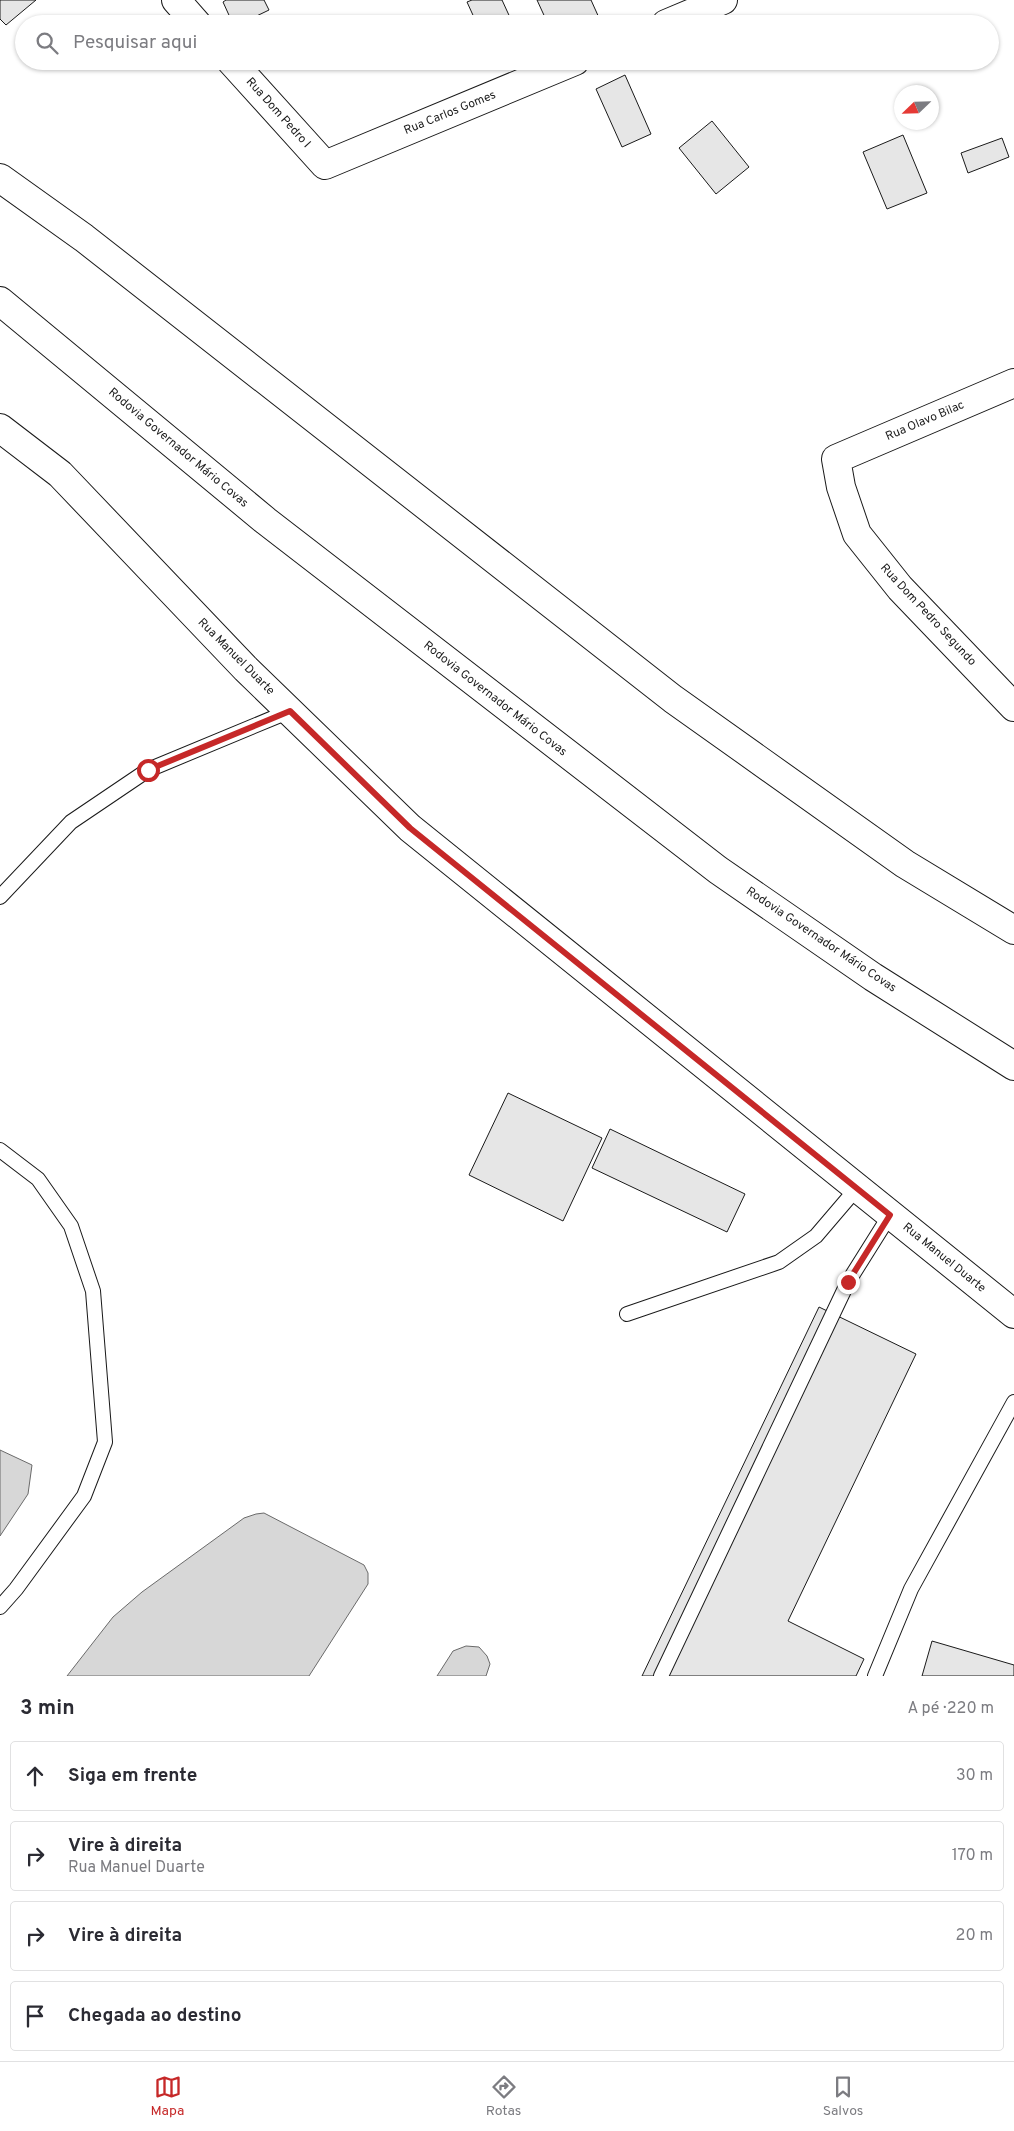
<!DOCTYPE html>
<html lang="pt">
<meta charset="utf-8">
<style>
body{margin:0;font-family:Overpass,sans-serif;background:#f2f2f3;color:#2b2b33}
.compass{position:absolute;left:894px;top:85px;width:45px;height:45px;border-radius:50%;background:#fff;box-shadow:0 1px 4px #0004;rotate:247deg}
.stop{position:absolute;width:15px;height:15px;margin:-11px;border:4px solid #c62828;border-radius:50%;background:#fff}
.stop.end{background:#c62828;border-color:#fff;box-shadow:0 1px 5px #0008}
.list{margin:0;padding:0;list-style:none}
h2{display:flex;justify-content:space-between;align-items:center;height:65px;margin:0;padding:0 20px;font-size:21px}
h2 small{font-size:16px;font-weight:400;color:#7c7c81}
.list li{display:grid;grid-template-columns:32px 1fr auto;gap:15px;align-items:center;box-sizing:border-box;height:70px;margin:0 10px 10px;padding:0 10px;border:1px solid #e1e1e2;border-radius:5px}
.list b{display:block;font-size:19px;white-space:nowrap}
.list p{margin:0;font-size:16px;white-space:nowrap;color:#7c7c81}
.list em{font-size:16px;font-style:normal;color:#7c7c81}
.icon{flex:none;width:28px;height:28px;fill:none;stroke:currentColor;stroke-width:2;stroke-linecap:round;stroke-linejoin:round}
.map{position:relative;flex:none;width:1014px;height:1676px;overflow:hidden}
.search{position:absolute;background:#fff;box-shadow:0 1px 4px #0004;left:15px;right:15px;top:15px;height:55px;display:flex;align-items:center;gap:12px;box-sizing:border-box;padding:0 18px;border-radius:28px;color:#7c7c81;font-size:19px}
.sheet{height:385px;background:#fff}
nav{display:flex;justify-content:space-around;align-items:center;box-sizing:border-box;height:70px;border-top:1px solid #e1e1e2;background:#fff;font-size:14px;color:#7c7c81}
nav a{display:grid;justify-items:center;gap:2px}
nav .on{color:#c62828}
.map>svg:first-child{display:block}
.water{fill:#d7d7d7;stroke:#6a6a6a}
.building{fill:#e6e6e6;stroke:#1a1a1a}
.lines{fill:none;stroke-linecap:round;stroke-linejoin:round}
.lane-casing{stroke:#1a1a1a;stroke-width:16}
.street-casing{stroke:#1a1a1a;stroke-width:30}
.secondary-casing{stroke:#1a1a1a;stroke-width:30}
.highway-casing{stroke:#1a1a1a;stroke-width:30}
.lane{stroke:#fff;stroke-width:14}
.street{stroke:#fff;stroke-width:28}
.secondary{stroke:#fff;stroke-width:28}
.highway{stroke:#fff;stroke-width:28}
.route{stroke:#c62828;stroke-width:6}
.labels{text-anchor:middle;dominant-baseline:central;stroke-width:4;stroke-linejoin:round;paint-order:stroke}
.street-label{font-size:12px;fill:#1a1a1a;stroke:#fff}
</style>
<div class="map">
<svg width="1014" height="1676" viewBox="0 0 1014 1676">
<rect width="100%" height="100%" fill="#fff"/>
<!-- water -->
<path class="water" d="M0,1450L32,1465L28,1494L0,1536Z
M264,1513L364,1565L368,1573V1584L309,1676H67L113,1617L142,1592L244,1518L256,1514Z
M466,1646L479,1647L487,1656L490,1664L486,1676H437L453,1651Z"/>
<!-- building -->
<path class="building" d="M0,0H36L6,25L0,19Z
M226,0H264L269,10L240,24H233L223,2Z
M472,0H502L513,24H477L467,2Z
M537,0H591L600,20L593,24H548Z
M625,75L651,134L622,147L596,89Z
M712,121L749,167L716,194L679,148Z
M903,135L927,193L887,209L863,152Z
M1002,138L1009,157L968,173L961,153Z
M508,1093L602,1138L563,1221L469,1175Z
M610,1129L745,1194L727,1232L592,1168Z
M819,1307L916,1354L788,1621L864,1659L856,1676H642Z
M932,1641L1014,1665V1676H922Z"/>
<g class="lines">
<!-- lane casing -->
<g class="lane-casing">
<path id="lane" d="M0,897L71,822L148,770L290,711
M0,1150L38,1179L71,1226L93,1291L105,1442L84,1496L16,1589L0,1607
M627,1314L779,1262L816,1236L857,1188
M661,1676L848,1282L890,1215
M875,1676L911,1589L1014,1402"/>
</g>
<!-- street casing -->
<g class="street-casing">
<path id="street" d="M176,0L197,24
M666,24L723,0
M231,61L325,165L575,61
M1014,383L836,459L841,487L857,534L900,588L1014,707"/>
</g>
<!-- secondary casing -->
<g class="secondary-casing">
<path id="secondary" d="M0,428L60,474L246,669L410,828L1014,1314"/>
</g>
<!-- highway casing -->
<g class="highway-casing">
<path id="highway" d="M0,178L84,238L673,699L905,864L1014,930
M0,301L266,521L718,870L873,977L1014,1066"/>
</g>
<!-- lane -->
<use href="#lane" class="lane"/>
<!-- street -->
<use href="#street" class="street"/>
<!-- secondary -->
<use href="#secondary" class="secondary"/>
<!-- highway -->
<use href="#highway" class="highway"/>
</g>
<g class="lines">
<!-- route -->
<path class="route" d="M148,770L290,711L410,828L890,1215L848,1282"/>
</g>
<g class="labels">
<!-- street labels -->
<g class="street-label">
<text transform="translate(278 113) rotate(48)">Rua Dom Pedro I</text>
<text transform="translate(450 113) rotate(-22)">Rua Carlos Gomes</text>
<text transform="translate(925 421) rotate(-23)">Rua Olavo Bilac</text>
<text transform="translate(178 448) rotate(40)">Rodovia Governador Mário Covas</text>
<text transform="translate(928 615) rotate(47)">Rua Dom Pedro Segundo</text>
<text transform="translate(236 657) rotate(45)">Rua Manuel Duarte</text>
<text transform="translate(495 699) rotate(38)">Rodovia Governador Mário Covas</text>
<text transform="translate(821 940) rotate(34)">Rodovia Governador Mário Covas</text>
<text transform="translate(944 1258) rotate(39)">Rua Manuel Duarte</text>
</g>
</g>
</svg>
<svg class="compass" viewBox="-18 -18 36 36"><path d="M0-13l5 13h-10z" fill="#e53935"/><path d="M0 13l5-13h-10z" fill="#7c7c81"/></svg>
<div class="stop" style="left:148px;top:770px"></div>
<div class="stop end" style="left:848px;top:1282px"></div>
<div class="search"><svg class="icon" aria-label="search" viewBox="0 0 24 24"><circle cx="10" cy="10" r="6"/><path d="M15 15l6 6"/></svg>Pesquisar aqui</div>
</div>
<section class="sheet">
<h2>3 min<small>A pé · 220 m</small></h2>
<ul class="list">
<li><svg class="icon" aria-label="ahead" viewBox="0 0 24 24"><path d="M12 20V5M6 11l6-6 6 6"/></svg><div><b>Siga em frente</b></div><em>30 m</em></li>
<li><svg class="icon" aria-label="right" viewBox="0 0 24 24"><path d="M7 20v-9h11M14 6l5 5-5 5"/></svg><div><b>Vire à direita</b><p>Rua Manuel Duarte</p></div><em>170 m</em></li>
<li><svg class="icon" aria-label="right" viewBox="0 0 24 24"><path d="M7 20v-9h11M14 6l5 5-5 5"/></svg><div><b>Vire à direita</b></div><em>20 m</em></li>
<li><svg class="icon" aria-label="arrive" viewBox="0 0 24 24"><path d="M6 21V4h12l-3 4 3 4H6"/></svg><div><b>Chegada ao destino</b></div></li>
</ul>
</section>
<nav>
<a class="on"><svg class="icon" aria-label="map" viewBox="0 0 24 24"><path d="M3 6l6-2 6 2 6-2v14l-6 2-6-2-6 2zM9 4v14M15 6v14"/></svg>Mapa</a>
<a><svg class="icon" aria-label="directions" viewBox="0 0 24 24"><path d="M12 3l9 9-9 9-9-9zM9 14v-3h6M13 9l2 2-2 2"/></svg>Rotas</a>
<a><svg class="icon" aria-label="saved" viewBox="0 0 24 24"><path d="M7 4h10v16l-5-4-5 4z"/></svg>Salvos</a>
</nav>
